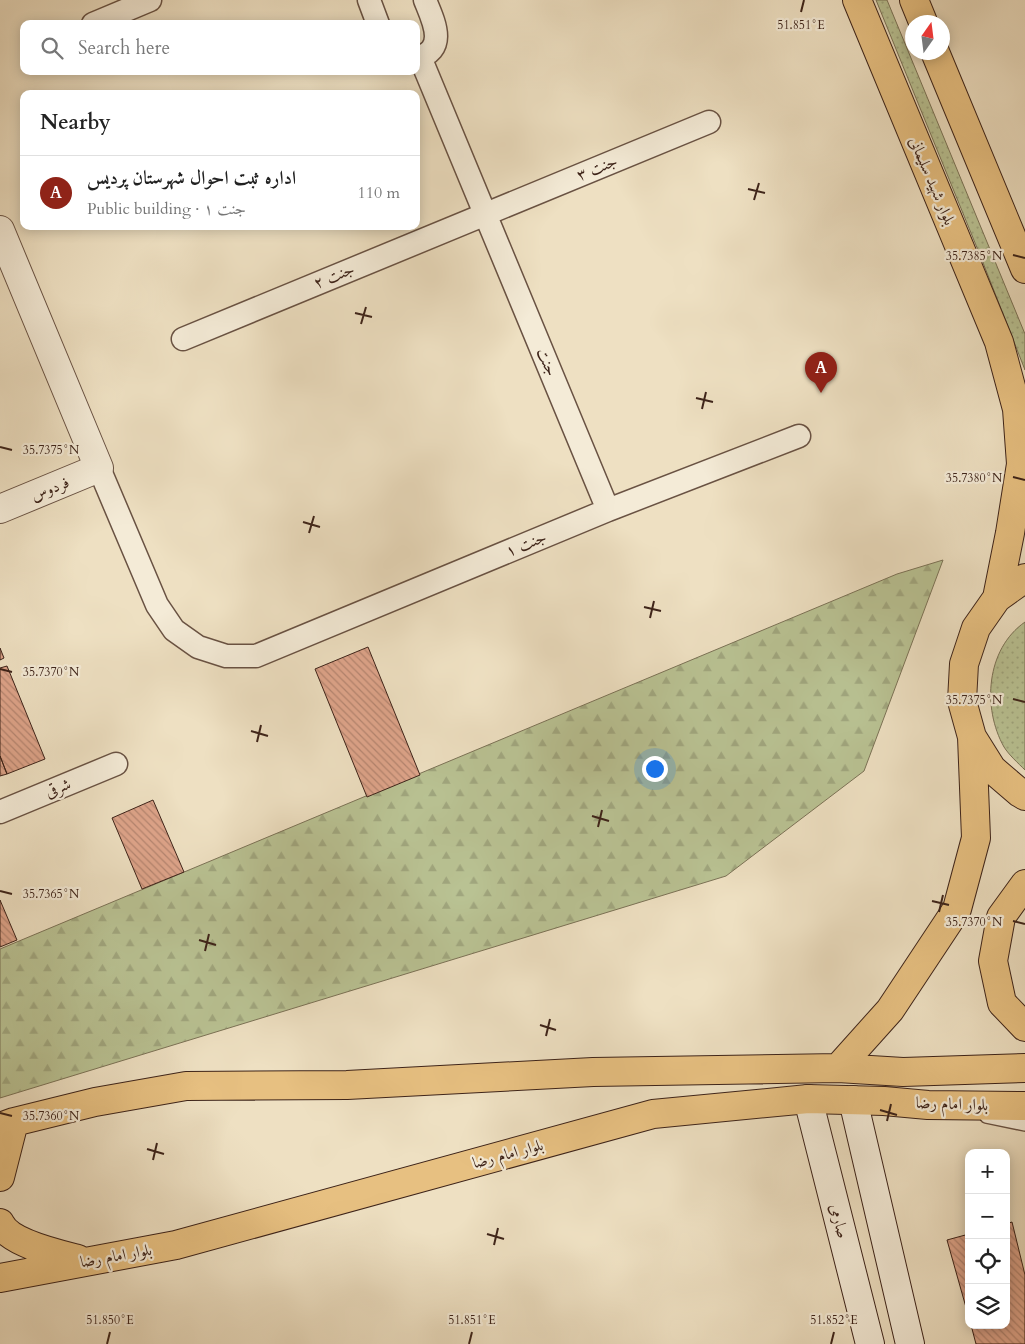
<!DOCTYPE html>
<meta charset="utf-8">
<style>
body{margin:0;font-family:Cardo,Amiri,serif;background:#f6f6f6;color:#222}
.controls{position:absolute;right:15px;bottom:15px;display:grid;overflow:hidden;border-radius:10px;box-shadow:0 2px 12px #0003}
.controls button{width:45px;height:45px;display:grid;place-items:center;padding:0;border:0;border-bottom:1px solid #e0e0e0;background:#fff;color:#222;font:25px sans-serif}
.compass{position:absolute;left:905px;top:15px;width:45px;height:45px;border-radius:50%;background:#fff;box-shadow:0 2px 12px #0003;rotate:14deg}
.you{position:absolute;left:654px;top:768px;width:18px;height:18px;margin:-12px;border:4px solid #fff;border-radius:50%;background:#1a73e8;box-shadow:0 0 0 8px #1a73e833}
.badge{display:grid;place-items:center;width:32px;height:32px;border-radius:50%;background:#8f2418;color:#fff;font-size:16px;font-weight:700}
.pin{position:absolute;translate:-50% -41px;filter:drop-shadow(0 1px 2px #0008)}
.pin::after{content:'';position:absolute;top:26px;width:18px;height:15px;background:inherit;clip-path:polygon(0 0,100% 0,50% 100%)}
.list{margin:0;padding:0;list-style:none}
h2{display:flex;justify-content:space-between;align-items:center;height:65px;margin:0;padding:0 20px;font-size:21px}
h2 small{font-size:16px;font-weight:400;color:#767676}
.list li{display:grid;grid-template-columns:32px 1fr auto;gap:15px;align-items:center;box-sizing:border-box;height:75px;padding:0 20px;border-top:1px solid #e0e0e0}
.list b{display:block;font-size:19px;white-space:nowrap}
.list p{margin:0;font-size:16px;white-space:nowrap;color:#767676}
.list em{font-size:16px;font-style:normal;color:#767676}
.icon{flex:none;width:28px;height:28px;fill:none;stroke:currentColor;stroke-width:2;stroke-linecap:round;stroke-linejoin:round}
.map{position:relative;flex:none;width:1025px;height:1344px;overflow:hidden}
.search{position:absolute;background:#fff;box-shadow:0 2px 12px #0003;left:20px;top:20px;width:400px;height:55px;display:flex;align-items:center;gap:12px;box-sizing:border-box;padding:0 18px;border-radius:10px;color:#767676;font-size:19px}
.panel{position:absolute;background:#fff;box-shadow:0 2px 12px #0003;left:20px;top:90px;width:400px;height:140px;border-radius:10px}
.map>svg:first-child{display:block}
.grass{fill:url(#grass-dots);stroke:#7b7256}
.forest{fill:url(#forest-firs);stroke:#7b7256}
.building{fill:url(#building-back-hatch);stroke:#3d2319}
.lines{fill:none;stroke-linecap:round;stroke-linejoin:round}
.service-casing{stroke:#695243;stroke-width:14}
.minor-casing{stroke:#695243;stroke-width:25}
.tertiary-casing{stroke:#695243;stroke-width:30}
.secondary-casing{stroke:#3d2319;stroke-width:30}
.primary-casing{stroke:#3d2319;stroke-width:30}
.service{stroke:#f4ebd7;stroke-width:11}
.minor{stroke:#f4ebd7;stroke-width:22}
.tertiary{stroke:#f4ebd7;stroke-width:28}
.secondary{stroke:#f4ebd7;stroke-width:28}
.primary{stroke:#e7c081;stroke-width:28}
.ticks{fill:none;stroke:#3d2319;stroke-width:2}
.labels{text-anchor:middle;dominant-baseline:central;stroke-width:4.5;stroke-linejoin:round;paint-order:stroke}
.street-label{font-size:16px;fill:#3d2319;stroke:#f4ebd7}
.ticks-label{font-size:12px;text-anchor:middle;fill:#3d2319;stroke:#f4ebd7;stroke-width:4.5;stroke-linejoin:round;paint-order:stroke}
</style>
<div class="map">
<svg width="1025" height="1344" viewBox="0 0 1025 1344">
<defs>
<pattern id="grass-dots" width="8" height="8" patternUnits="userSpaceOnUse" patternTransform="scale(1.25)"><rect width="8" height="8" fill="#b9c293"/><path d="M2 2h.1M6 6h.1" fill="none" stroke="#a0a67e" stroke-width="1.8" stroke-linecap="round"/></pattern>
<pattern id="forest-firs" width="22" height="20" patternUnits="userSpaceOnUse" patternTransform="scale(1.25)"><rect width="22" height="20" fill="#b9c293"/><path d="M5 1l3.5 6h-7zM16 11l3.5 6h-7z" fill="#a0a67e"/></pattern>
<pattern id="building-back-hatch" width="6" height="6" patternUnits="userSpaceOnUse" patternTransform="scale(1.25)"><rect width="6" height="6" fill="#dea48a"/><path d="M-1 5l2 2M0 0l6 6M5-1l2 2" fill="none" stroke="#b58570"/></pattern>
</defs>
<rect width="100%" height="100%" fill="#eee0c2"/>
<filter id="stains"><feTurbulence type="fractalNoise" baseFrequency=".004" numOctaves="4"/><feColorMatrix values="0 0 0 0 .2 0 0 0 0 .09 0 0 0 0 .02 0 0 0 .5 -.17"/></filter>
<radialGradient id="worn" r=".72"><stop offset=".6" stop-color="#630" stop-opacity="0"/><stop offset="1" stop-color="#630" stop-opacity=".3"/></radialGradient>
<!-- grass -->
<path class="grass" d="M876,0H887L1025,334V370L980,255Z
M1025,622V770C1018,763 1009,755 1004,747C982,708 986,649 1025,622Z"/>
<!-- forest -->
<path class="forest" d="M943,560L864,771L726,876L0,1098V949L897,574Z"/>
<!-- building -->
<path class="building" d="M368,647L420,775L367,797L315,669Z
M0,648L4,658L0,660Z
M7,666L45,759L7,774L0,756V668Z
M0,756L7,774L0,776Z
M153,800L184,872L142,889L112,818Z
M0,900L17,940L0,947Z
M1012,1222L1025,1275V1344H976L971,1325H1006V1224Z
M969,1234V1318L947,1240Z"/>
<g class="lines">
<!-- service casing -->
<g class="service-casing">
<path id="service" d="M986,1117L1025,1125"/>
</g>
<!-- minor casing -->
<g class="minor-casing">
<path id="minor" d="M369,0L378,24
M93,24L150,0
M420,57L608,510
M416,58C449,50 433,20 425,0
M183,339L709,122
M99,468L157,605L174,630L198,647L226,656H256L608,510L799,436
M0,812L116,764"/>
</g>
<!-- tertiary casing -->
<g class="tertiary-casing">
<path id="tertiary" d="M0,230L99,468L0,509"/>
</g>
<!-- secondary casing -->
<g class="secondary-casing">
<path id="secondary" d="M808,1099L870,1344
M853,1100L910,1344"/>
</g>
<!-- primary casing -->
<g class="primary-casing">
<path id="primary" d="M857,0L999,342L1017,409L1021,464L1010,533L997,598
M914,0L923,22
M935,52L1025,269
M1025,578L997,598L976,628L964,664L962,701L972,737L992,769L1020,793L1025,796
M1025,884L1001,917L993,961L1002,1003L1025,1027
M838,1068L890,1010L957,909L976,838L972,737
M0,1127L14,1122L95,1102L186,1086L347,1085L593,1072L838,1068L903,1072L1025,1068
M0,1177L14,1122
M0,1223C9,1243 58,1254 78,1259
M0,1278L176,1245L653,1114L808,1099L884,1101L928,1105L1025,1106"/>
</g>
<!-- service -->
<use href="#service" class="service"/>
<!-- minor -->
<use href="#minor" class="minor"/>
<!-- tertiary -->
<use href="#tertiary" class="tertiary"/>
<!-- secondary -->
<use href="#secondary" class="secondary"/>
<!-- primary -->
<use href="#primary" class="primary"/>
</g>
<!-- ticks -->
<path class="ticks" d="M801,12L804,0M748,189L765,193M754,200L759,183M1013,255L1025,258M355,313L372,317M361,324L366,307M696,398L713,402M702,409L706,392M0,447L12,450M1013,477L1025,480M303,522L320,527M309,533L314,516M644,607L661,611M650,618L654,601M0,669L12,672M1013,699L1025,702M251,731L268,736M257,742L261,725M592,816L609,821M598,827L602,810M0,891L12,894M932,901L949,905M939,912L943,895M1013,921L1025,924M199,940L216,945M205,951L209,934M540,1025L556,1030M546,1036L550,1019M880,1110L897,1115M0,1113L12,1116M887,1121L891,1104M147,1149L164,1154M153,1160L157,1143M487,1234L504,1239M494,1245L498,1228M107,1344L110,1332M469,1344L472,1332M831,1344L834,1332"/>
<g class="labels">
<!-- street labels -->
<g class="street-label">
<text transform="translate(597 168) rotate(-22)">جنت ۳</text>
<text transform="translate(932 181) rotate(67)">بلوار شهید سلیمانی</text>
<text transform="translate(334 276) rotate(-22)">جنت ۲</text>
<text transform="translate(547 362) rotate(67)">جنت</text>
<text transform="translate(50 489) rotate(-22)">فردوس</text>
<text transform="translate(526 544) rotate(-22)">جنت ۱</text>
<text transform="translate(58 788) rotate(-23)">شرقی</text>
<text transform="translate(952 1104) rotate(2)">بلوار امام رضا</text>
<text transform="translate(508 1154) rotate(-15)">بلوار امام رضا</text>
<text transform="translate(839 1221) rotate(76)">صارمی</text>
<text transform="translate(116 1256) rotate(-10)">بلوار امام رضا</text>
</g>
</g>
<g class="ticks-label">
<text x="801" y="29">51.851°E</text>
<text x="974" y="260">35.7385°N</text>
<text x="51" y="454">35.7375°N</text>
<text x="974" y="482">35.7380°N</text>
<text x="51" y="676">35.7370°N</text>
<text x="974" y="704">35.7375°N</text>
<text x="51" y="898">35.7365°N</text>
<text x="974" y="926">35.7370°N</text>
<text x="51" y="1120">35.7360°N</text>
<text x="110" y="1324">51.850°E</text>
<text x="472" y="1324">51.851°E</text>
<text x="834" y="1324">51.852°E</text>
</g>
<rect width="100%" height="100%" filter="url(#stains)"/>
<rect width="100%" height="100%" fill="url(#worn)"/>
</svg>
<div class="controls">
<button>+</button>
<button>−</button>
<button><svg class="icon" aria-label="locate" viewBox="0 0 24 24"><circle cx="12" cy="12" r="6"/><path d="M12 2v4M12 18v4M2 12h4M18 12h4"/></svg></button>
<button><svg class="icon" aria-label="layers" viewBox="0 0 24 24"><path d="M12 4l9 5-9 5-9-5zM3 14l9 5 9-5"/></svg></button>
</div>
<svg class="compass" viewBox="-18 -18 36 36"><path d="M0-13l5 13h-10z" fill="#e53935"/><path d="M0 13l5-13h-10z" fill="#767676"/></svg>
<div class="you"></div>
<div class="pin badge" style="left:821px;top:393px">A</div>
<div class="search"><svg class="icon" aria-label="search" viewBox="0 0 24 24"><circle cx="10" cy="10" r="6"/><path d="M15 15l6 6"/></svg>Search here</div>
<section class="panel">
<h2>Nearby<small></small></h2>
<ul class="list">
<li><span class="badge">A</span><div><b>اداره ثبت احوال شهرستان پردیس</b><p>Public building · جنت ۱</p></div><em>110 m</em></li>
</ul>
</section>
</div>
